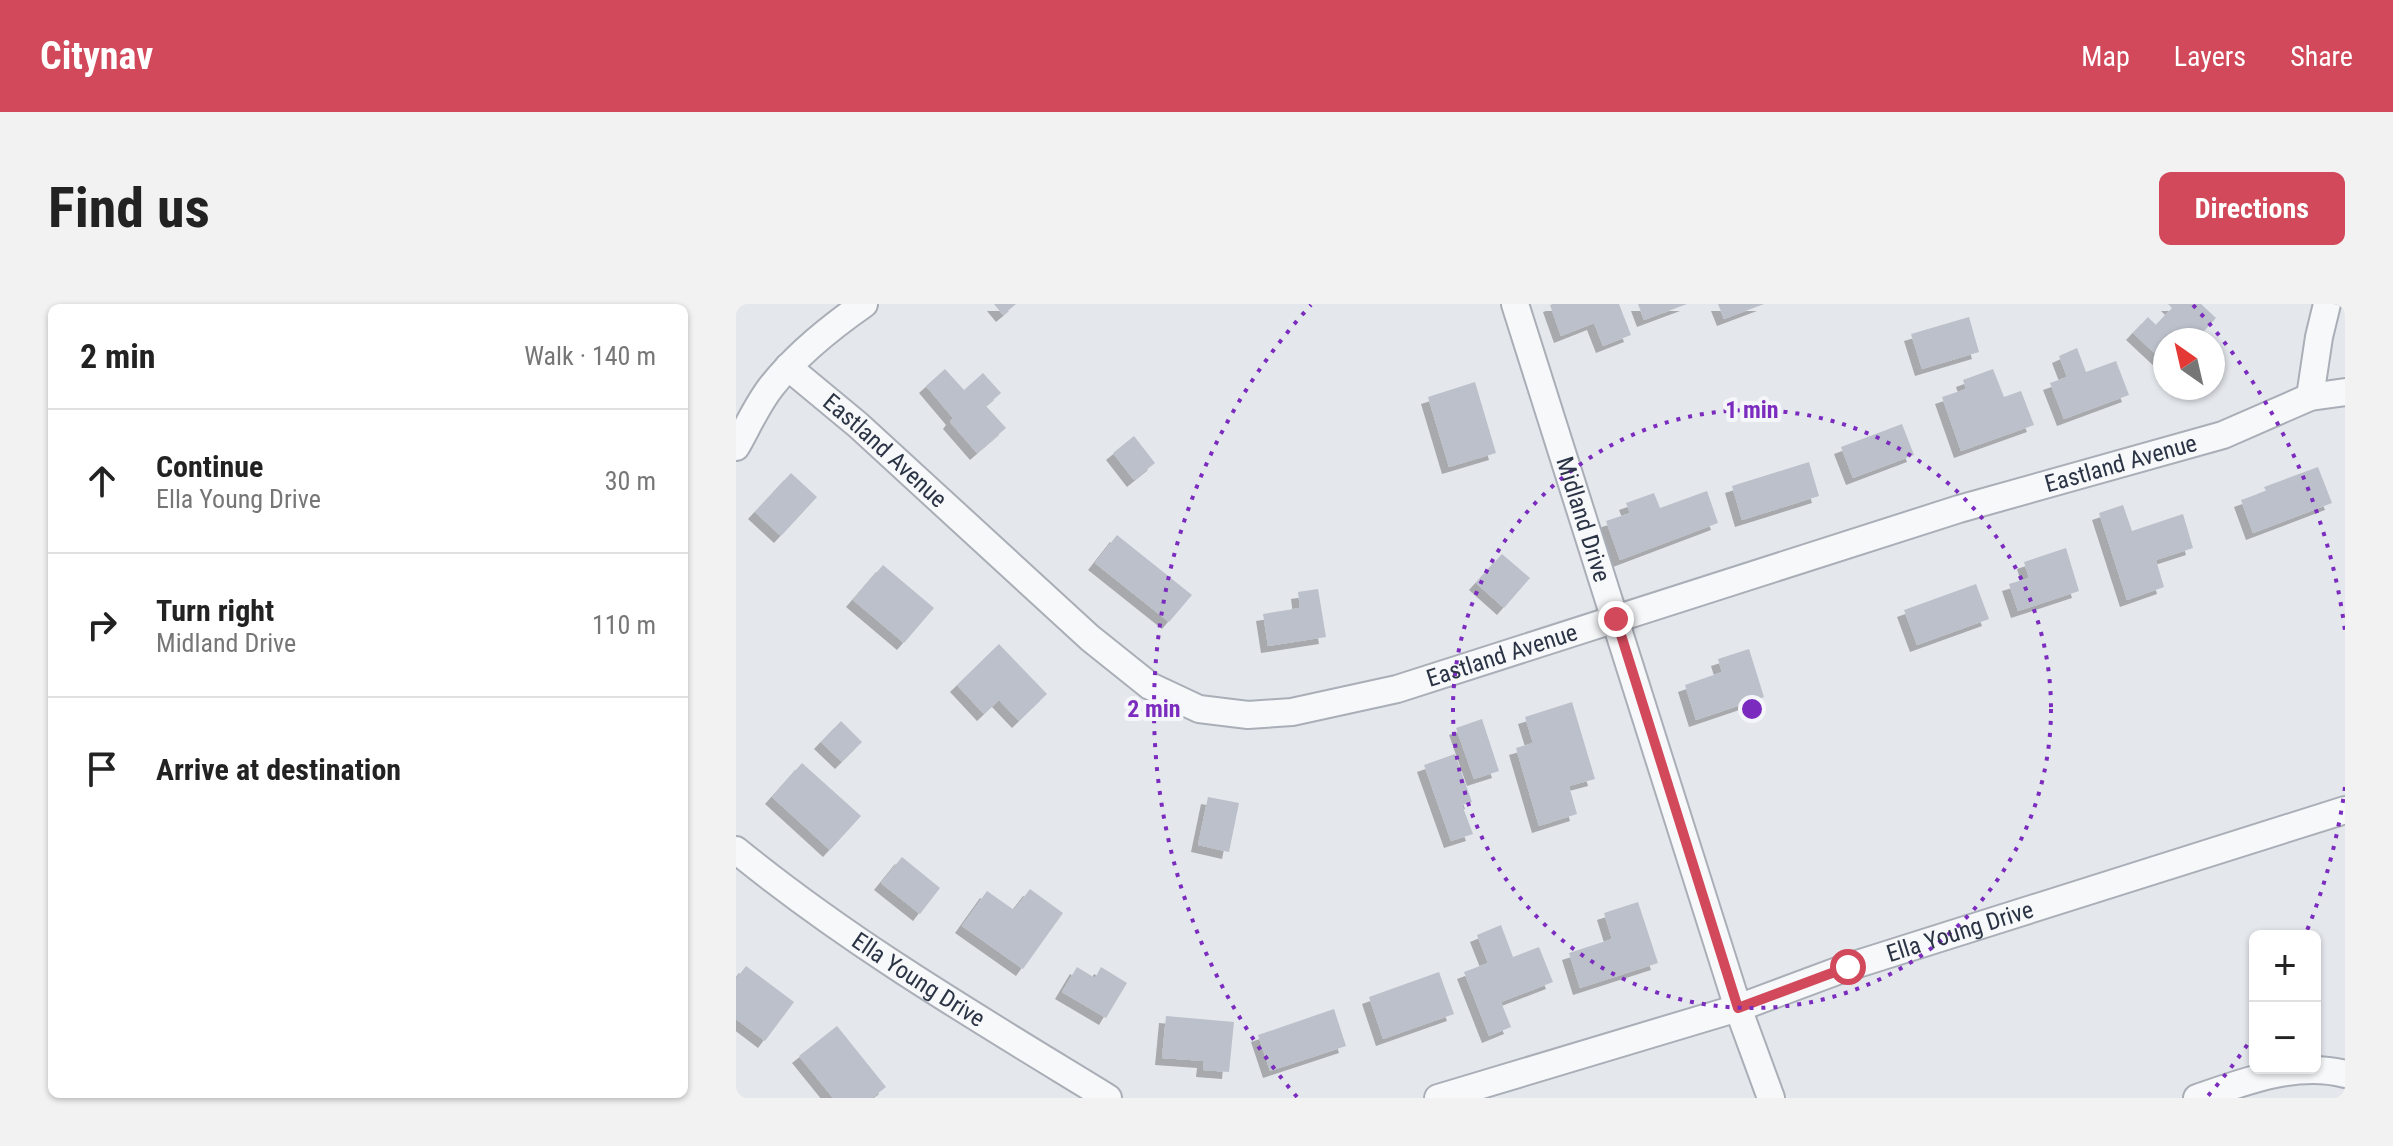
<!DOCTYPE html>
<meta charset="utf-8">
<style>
body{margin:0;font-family:"Roboto Condensed",sans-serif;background:#f2f2f2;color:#222}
.controls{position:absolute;right:24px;bottom:24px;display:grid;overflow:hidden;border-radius:12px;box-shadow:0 2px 6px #0004}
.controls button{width:72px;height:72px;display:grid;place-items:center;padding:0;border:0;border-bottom:2px solid #e0e0e0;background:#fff;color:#222;font:40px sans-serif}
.compass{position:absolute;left:1417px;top:24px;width:72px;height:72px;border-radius:50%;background:#fff;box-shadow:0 2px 6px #0004;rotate:326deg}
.stop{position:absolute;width:24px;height:24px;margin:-18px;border:6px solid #d1495b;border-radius:50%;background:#fff}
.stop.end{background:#d1495b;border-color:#fff;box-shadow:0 2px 8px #0008}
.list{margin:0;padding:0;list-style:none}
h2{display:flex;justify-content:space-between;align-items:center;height:104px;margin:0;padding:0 32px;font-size:34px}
h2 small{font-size:26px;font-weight:400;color:#767676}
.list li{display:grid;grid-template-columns:52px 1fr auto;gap:24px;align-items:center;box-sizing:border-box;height:144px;padding:0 32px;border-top:2px solid #e0e0e0}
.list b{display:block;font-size:30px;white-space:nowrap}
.list p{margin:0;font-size:26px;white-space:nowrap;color:#767676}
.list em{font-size:26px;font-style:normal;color:#767676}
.icon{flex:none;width:44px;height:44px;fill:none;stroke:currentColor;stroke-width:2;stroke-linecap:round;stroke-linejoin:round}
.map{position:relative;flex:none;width:1609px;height:794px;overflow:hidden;border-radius:12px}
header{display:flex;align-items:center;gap:48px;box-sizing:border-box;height:112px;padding:0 40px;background:#d1495b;color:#fff}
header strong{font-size:38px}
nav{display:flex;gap:44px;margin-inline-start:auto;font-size:28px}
.intro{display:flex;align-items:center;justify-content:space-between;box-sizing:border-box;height:192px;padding:0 48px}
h1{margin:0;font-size:56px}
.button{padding:20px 36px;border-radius:12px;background:#d1495b;color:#fff;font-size:28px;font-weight:700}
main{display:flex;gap:48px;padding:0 48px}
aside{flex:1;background:#fff;border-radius:12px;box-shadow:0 2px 6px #0004}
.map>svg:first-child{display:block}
.building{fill:#bbc0ca;filter:url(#shadow)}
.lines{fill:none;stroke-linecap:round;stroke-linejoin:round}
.minor-casing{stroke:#a9aeb7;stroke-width:30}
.minor{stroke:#f7f8fa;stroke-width:26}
.route{stroke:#d1495b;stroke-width:10}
.ring{fill:none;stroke:#7b2cbf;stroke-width:4;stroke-dasharray:4 8}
.labels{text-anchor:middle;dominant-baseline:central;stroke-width:8;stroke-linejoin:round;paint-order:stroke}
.street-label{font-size:24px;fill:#2b3445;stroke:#f4f6f9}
.centre{fill:#7b2cbf;stroke:#f4f6f9;stroke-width:4}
.ring-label{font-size:24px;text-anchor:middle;font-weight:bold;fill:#7b2cbf;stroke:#f4f6f9;stroke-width:8;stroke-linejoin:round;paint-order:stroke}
</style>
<header>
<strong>Citynav</strong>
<nav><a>Map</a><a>Layers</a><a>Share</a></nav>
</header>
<div class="intro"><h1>Find us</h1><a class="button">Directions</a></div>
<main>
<aside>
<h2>2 min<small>Walk · 140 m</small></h2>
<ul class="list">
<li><svg class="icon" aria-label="ahead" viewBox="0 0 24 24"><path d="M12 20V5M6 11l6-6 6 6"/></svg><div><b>Continue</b><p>Ella Young Drive</p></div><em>30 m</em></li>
<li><svg class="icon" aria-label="right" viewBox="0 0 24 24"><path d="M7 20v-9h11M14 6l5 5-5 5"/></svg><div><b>Turn right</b><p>Midland Drive</p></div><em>110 m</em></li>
<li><svg class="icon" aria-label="arrive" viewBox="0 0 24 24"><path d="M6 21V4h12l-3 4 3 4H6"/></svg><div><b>Arrive at destination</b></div></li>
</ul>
</aside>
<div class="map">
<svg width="1609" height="794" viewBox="0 0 1609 794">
<defs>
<filter id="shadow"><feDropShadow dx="-7" dy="7" stdDeviation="0" flood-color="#0004"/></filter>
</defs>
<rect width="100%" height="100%" fill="#e4e7ec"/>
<!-- building -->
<path class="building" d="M258,0H280L267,11Z
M817,0H883L895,31L867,42L858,19L825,32L814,1Z
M902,0H951L908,16Z
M982,0H1028L988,15Z
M1432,0H1465L1480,14L1460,36H1429V59L1397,29L1412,13L1420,21L1436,4Z
M1233,13L1243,48L1186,65L1175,30Z
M1341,44L1350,68L1380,57L1393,91L1328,115L1314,79L1331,73L1323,52Z
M209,65L228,86L247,69L265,89L250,102L270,124L241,149L214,118L217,114L190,82Z
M1257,65L1268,93L1285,87L1298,121L1225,147L1206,93L1230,85L1227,76Z
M739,78L760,149L713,163L692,93Z
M1166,120L1178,151L1117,174L1105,143Z
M398,132L419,159L398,176L377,149Z
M1073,158L1083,192L1006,216L996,182Z
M1582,163L1596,199L1517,229L1505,196L1530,187L1528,183Z
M55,169L81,193L45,232L19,208Z
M971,187L982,219L884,256L870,217L894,209L890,199L918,189L924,204Z
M1387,201L1396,227L1447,210L1457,244L1420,256L1428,283L1391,296L1363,209Z
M381,231L456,291L433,318L359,259Z
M1330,244L1343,287L1282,307L1273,280L1293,274L1288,258Z
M766,250L794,274L768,304L740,279Z
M147,261L198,304L168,339L117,296Z
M1240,280L1253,315L1181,341L1168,306Z
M582,285L590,333L532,342L527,310L564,304L562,288Z
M263,340L311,390L283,417L263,396L248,410L221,381Z
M1013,345L1028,393L960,416L949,381L986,368L982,355Z
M836,398L859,475L833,482L841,510L803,522L780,444L797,439L789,413Z
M746,415L763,467L738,475L720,424Z
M105,417L126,438L106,458L85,438Z
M719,450L736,498L726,501L737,530L715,537L688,461Z
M66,459L125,512L94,546L36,493Z
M472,493L503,499L493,548L462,541Z
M166,553L204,584L184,610L145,579Z
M294,585L327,609L287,665L226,622L251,587L278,606Z
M902,598L922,659L844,684L833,649L876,635L868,609Z
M765,621L777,653L803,643L817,678L765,698L775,723L753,732L728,668L752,659L741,631Z
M10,662L58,698L29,737L0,715V675Z
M341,663L359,674L365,663L391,679L370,714L326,688Z
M703,668L718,710L647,735L633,693Z
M598,705L610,742L534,767L522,731Z
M430,712L498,718L493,768L467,766L468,757L426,754Z
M101,722L150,783L136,794H97L63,752Z"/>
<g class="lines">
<!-- minor casing -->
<g class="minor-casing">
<g id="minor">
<path id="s1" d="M779,0L1002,704L1035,794"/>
<path id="s2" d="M52,63L122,121L354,334L414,382L463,405L512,411L556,408L661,385L1223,205L1487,131L1574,93L1609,88"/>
<path d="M1574,93L1583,33L1591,0"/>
<path d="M0,143C11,124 21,101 35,83C60,51 95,23 128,0"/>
<path id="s3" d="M0,546C115,640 245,716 372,794"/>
<path id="s4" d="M702,794L1002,704L1112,663L1609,506"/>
<path d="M1461,794C1507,778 1561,757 1609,770"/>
</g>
</g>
<!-- minor -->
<use href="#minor" class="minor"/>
</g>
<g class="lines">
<!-- route -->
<path class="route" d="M880,315L1002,704L1112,663"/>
</g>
<!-- distance rings -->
<g class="ring">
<circle cx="1016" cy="405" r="299"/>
<path d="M1609 483A598 598 0 0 1 1570 629M1518 731A598 598 0 0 1 1471 793M561 793A598 598 0 0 1 575 1M1457 1A598 598 0 0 1 1609 327"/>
</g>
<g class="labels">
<!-- street labels -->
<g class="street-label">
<text stroke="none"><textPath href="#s2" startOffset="128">Eastland Avenue</textPath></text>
<text stroke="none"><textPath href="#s2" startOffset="1496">Eastland Avenue</textPath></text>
<text stroke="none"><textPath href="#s1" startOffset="226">Midland Drive</textPath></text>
<text stroke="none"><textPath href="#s2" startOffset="848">Eastland Avenue</textPath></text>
<text stroke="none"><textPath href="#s4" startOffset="548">Ella Young Drive</textPath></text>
<text stroke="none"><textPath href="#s3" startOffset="224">Ella Young Drive</textPath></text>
</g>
</g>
<circle cx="1016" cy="405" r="12" class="centre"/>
<g class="ring-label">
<text x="1016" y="114">1 min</text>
<text x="418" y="413">2 min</text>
</g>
</svg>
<div class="controls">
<button>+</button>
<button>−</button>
</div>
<svg class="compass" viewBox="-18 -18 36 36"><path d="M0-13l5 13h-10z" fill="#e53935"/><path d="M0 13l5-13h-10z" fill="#767676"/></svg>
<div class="stop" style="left:1112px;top:663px"></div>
<div class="stop end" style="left:880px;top:315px"></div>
</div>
</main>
